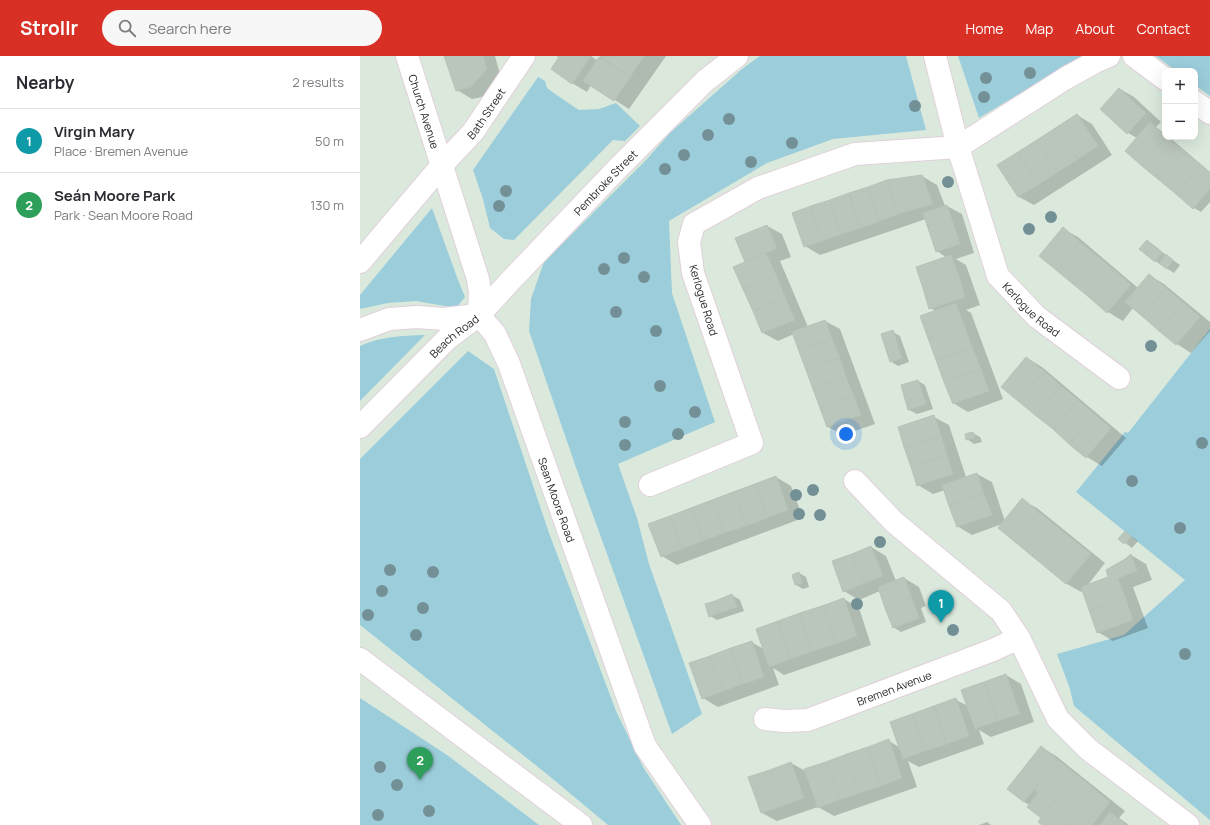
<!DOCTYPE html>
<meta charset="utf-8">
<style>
body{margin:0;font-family:Manrope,sans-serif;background:#f7f7f7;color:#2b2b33}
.controls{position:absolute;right:12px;top:12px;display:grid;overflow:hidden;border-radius:8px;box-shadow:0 4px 16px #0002}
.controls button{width:36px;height:36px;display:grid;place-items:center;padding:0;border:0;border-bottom:1px solid #e1e1e2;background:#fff;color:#2b2b33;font:20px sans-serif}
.you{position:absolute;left:486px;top:378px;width:14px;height:14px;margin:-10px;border:3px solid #fff;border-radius:50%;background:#1a73e8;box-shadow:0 0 0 6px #1a73e833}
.badge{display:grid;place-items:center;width:26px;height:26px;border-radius:50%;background:#d93025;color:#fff;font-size:13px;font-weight:700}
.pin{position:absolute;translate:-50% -33px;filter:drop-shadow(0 1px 2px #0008)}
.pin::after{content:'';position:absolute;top:21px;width:14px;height:12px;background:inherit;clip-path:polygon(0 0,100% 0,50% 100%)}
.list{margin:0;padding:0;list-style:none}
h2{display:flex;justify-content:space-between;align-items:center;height:52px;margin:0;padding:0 16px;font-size:17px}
h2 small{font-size:13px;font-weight:400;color:#7c7c81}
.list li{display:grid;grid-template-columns:26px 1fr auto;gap:12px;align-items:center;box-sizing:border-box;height:64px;padding:0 16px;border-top:1px solid #e1e1e2}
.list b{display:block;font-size:15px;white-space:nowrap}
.list p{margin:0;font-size:13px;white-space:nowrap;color:#7c7c81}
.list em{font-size:13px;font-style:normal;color:#7c7c81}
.icon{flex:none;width:22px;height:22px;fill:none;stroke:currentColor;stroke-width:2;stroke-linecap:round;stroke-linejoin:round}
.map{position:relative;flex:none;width:850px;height:769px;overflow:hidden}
header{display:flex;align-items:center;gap:24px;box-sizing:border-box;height:56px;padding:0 20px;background:#d93025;color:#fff}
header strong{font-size:19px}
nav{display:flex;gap:22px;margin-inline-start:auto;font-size:14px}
.search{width:280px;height:36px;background:#f7f7f7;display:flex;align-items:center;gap:10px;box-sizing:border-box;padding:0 14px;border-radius:22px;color:#7c7c81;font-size:15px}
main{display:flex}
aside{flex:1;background:#fff}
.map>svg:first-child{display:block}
.green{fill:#9ccddb}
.shadow{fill:#0003}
.building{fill:#bac5bc;stroke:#b5c4b8}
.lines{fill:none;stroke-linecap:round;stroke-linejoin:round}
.street-casing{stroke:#e0d0da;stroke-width:24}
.secondary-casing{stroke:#e0d0da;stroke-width:24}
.street{stroke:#fff;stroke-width:22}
.secondary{stroke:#fff;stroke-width:22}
.tree{fill:#749097}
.labels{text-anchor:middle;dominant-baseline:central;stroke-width:3.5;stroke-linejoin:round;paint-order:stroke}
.street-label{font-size:11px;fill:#282828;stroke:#fff}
</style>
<header>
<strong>Strollr</strong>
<div class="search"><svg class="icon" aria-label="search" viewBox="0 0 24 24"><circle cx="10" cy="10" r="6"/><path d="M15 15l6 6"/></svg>Search here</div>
<nav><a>Home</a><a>Map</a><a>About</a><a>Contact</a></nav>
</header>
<main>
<aside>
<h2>Nearby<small>2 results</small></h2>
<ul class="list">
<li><span class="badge" style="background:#0f9aa8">1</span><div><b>Virgin Mary</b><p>Place · Bremen Avenue</p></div><em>50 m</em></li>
<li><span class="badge" style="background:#2e9e5b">2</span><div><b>Seán Moore Park</b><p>Park · Sean Moore Road</p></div><em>130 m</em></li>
</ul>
</aside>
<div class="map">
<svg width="850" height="769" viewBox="0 0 850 769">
<rect width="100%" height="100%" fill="#dbe9dd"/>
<!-- green -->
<path class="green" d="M400,0H546L566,74L473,83L407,107L309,165L312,237L355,366L258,408L277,462L289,508L342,658L312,678L221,426L169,275L171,243L184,206L286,104L311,76L382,13Z
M598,0H722L619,62Z
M796,0H850V40L835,29V15H816Z
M178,21L185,25L187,32L198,40L219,54L239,53L256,47L280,70L265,85L253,84L154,184L144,183L130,172L123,143L113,114Z
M72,152L98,224L105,241L96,252L56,245L28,247L0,253V239Z
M850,273V764L714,650L710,633L697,598L764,579L825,524L716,436L765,376L768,377Z
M65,279L0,345V290C21,280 42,280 65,279Z
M108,295L134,313L189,477L256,655L283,711L321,769H248L188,719L0,569V403Z
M0,642L87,699L179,769H0Z"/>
<!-- shadow -->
<path class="shadow" d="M85,0H135L141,22L126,40L112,43L97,34Z
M199,0H231L238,5L241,0H306L269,53L231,29L227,36L212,27L200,1Z
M760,33L774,41L801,66L796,71L805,78V81H809L850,116V146L841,156L834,152L777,82L768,77Z
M717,59L732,68L752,99L674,149L659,141Z
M562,120L577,129L585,150H587L602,158L614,197L596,203L606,209L620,249L606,254L611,257L643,343L608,356L593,347L576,255L570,252L587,202L577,195L566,163L460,199L445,190Z
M407,170L422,178L431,201L420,205L448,271L465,265L480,273L515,368L483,379L468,371L434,278L418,285L403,277L387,206Z
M703,173L718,181L778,232L789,219L804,228L850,266V275L831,297L817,288L773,252L763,265L748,256Z
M787,185L794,189L807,200L820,209L814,217L795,205Z
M533,276L540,280L549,306L538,310L530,305Z
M667,302L682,311L766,382L742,410L727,401L643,331Z
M558,325L565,329L573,353L557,358L549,354L542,330Z
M574,361L589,369L606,421L617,418L632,426L645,465L662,444L677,452L745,507L727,530L749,521L771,499L786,508L792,524L773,531L788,572L753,585L738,576L723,534L721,536L707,528L639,472L642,468L612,479L597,470L585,434L573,438L558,429Z
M613,377L620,381L622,386L614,388L607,383Z
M416,421L431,430L443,462L317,509L302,500Z
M765,476L778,485L772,492L760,483Z
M511,491L526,500L536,525L544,522L559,531L566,550L561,552L566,566L541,576L533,571L520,535L499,544L484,535Z
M439,517L446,521L449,531L443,533L436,529Z
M372,539L380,544L384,555L357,564L350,560Z
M484,543L499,552L511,589L424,619L413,612L419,629L358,651L343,642L391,586L404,593Z
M646,619L661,628L674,666L631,681L619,674L624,688L559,711L548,705L557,731L474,760L458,751L417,765L402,757L431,707L447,716L529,685L539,691L596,644L608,650Z
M681,691L696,700L765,755L759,762L769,769H684L683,762L668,751L670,749L664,746Z
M627,766L631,769H619Z"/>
<!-- building -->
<path class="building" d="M84,0H123L127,13L111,31L96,35Z
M197,0H230V1L212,28L191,13L199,1Z
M240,0H284L270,21Z
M239,1L270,21L254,45L223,25Z
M759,32L786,57L767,78L740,53Z
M717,58L738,90L718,103L697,71Z
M790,66L805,79V81H806L782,110L765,95Z
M697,71L718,103L698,116L677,84Z
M806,81L824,95L799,124L782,110Z
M677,84L698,116L678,129L658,96Z
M824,95L841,109L816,138L799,124Z
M658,96L678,129L658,141L637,109Z
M841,109L850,117V133L833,153L816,138Z
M562,119L573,148L538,158L527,124Z
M527,124L538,158L520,165L508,131Z
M508,131L520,165L501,172L489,137Z
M489,137L501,172L482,178L470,144Z
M470,144L482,178L463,185L451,150Z
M587,149L600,188L576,196L563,157Z
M451,150L463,185L444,191L432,157Z
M407,169L417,192L385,206L375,182Z
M703,171L720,186L696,214L679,200Z
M787,184L802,197L795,206L779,193Z
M720,186L737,200L713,228L696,214Z
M406,197L416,219L383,233L373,211Z
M806,198L813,204L807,213L799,207Z
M591,199L599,220L563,232L556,211Z
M737,200L754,214L730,242L713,228Z
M754,214L771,229L747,257L730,242Z
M789,218L806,232L782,260L765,246Z
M416,219L425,241L393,255L383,233Z
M599,220L605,241L569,253L563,232Z
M806,232L823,246L799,275L782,260Z
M425,241L435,264L402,277L393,255Z
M823,246L840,261L816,289L799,275Z
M596,247L604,269L568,282L560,260Z
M465,264L472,283L439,295L432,276Z
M604,269L612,291L576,304L568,282Z
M533,274L542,302L530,306L521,278Z
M472,283L480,302L446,314L439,295Z
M612,291L621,313L584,326L576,304Z
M666,301L684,315L658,345L641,331Z
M480,302L486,321L453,333L446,314Z
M621,313L629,335L593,348L584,326Z
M684,315L701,330L675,359L658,345Z
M486,321L494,340L460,352L453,333Z
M558,324L566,348L548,354L541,329Z
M701,330L718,344L693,373L675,359Z
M494,340L501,359L467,371L460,352Z
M718,344L734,358L709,388L693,373Z
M734,358L751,372L726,402L709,388Z
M574,359L581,379L544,391L538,371Z
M613,376L615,382L606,384L605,378Z
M581,379L587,399L551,411L544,391Z
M587,399L593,418L557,430L551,411Z
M617,417L624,438L589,450L582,429Z
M416,420L428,454L407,462L395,428Z
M395,428L407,462L386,470L373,436Z
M373,436L386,470L364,477L352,444Z
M624,438L632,459L597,471L589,450Z
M662,442L679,456L655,486L638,472Z
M352,444L364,477L343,485L331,452Z
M331,452L343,485L322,493L310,460Z
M679,456L696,470L672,500L655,486Z
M310,460L322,493L301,501L288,468Z
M696,470L714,484L689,514L672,500Z
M765,475L771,481L764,488L758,483Z
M714,484L731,498L706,528L689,514Z
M511,490L523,520L503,528L492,498Z
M492,498L503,528L483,536L472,505Z
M771,498L777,515L758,522L765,541L729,554L721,531L748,521L746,514L765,503Z
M439,516L442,527L435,529L432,519Z
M544,521L552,542L525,552L518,531Z
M372,538L377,551L359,557L355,545Z
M765,541L773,564L737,577L729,554Z
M484,542L497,580L475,588L462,550Z
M552,542L559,562L533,572L525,552Z
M355,545L359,557L349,561L345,548Z
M462,550L475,588L453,595L440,557Z
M440,557L453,595L431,603L418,565Z
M418,565L431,603L409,611L396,573Z
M392,585L404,621L383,628L371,592Z
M371,592L383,628L363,635L350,600Z
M350,600L363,635L342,643L329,607Z
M646,618L660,658L637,665L624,626Z
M624,626L637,665L615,673L601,634Z
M596,642L609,680L587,688L574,650Z
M574,650L587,688L565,695L552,658Z
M552,658L565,695L543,703L530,666Z
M529,683L542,722L521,730L508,691Z
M681,690L698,704L664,746L647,733Z
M508,691L521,730L500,737L487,698Z
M487,698L500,737L479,744L466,706Z
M698,704L716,718L681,762L667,751L678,737L674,734Z
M431,706L444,742L422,750L410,714Z
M466,706L479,744L458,752L444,713Z
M410,714L422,750L401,757L388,721Z
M716,718L733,732L704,769H682L678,766Z
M733,732L750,746L732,769H704Z
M750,756L766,769H740Z"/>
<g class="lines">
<!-- street casing -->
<g class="street-casing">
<g id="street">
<path d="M575,0L598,91L706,22L735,6L749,0"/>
<path d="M774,0L805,23"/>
<path d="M835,46L850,57"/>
<path d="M495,425L534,466L641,555L659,582L698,663L728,693L828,769"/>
<path id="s1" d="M290,429L392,387L333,217L329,186L334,168L398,132L495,98L598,91L638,220L677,261L759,322"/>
<path id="s2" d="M405,663L424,665L448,664L633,594L659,582"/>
</g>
</g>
<!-- secondary casing -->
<g class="secondary-casing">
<g id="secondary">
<path id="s3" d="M47,0L118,223L120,236L119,259L135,278L149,308L285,690L340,769"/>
<path id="s4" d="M0,206L82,109L113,76L164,0"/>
<path d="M0,274L29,263L57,261L84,263L118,259"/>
<path id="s5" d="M0,371L87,283L119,259L153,222L258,112L345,25L377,0"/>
<path d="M0,603L221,769"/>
</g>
</g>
<!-- street -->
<use href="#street" class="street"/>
<!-- secondary -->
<use href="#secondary" class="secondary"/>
</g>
<!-- trees -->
<g class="tree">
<circle cx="670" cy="17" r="6"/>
<circle cx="626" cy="22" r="6"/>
<circle cx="624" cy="41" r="6"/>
<circle cx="555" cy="50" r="6"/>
<circle cx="369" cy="63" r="6"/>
<circle cx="348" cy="79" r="6"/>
<circle cx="432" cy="87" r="6"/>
<circle cx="324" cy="99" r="6"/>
<circle cx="391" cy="106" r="6"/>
<circle cx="305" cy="113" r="6"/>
<circle cx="588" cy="126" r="6"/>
<circle cx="146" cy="135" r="6"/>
<circle cx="139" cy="150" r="6"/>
<circle cx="691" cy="161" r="6"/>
<circle cx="669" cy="173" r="6"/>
<circle cx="264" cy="202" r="6"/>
<circle cx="244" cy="213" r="6"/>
<circle cx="284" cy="221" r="6"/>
<circle cx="256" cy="256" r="6"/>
<circle cx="296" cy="275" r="6"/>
<circle cx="791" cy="290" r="6"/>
<circle cx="300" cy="330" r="6"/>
<circle cx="335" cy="356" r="6"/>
<circle cx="265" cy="366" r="6"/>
<circle cx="318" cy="378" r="6"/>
<circle cx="842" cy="387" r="6"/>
<circle cx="265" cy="389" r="6"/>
<circle cx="772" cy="425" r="6"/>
<circle cx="453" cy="434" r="6"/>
<circle cx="436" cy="439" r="6"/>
<circle cx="439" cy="458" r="6"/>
<circle cx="460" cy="459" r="6"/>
<circle cx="820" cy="472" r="6"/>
<circle cx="520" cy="486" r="6"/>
<circle cx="30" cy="514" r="6"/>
<circle cx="73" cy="516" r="6"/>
<circle cx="22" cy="535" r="6"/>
<circle cx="497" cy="548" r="6"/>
<circle cx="63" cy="552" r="6"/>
<circle cx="8" cy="559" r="6"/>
<circle cx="593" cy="574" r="6"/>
<circle cx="56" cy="579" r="6"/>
<circle cx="825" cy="598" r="6"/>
<circle cx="20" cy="711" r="6"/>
<circle cx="37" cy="729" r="6"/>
<circle cx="69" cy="755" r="6"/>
<circle cx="18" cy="759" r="6"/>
</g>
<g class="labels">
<!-- street labels -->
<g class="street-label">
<text stroke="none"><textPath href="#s3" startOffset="58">Church Avenue</textPath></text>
<text stroke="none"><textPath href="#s4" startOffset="195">Bath Street</textPath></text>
<text stroke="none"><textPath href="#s5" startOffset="347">Pembroke Street</textPath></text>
<text transform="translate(344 244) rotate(73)">Kerlogue Road</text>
<text stroke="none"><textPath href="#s1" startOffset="802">Kerlogue Road</textPath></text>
<text stroke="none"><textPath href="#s5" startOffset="131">Beach Road</textPath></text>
<text stroke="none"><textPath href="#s3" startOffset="472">Sean Moore Road</textPath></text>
<text stroke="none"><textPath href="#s2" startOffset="135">Bremen Avenue</textPath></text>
</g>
</g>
</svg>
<div class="controls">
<button>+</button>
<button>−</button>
</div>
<div class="you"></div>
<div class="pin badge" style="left:581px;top:567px;background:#0f9aa8">1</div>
<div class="pin badge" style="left:60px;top:724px;background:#2e9e5b">2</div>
</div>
</main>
